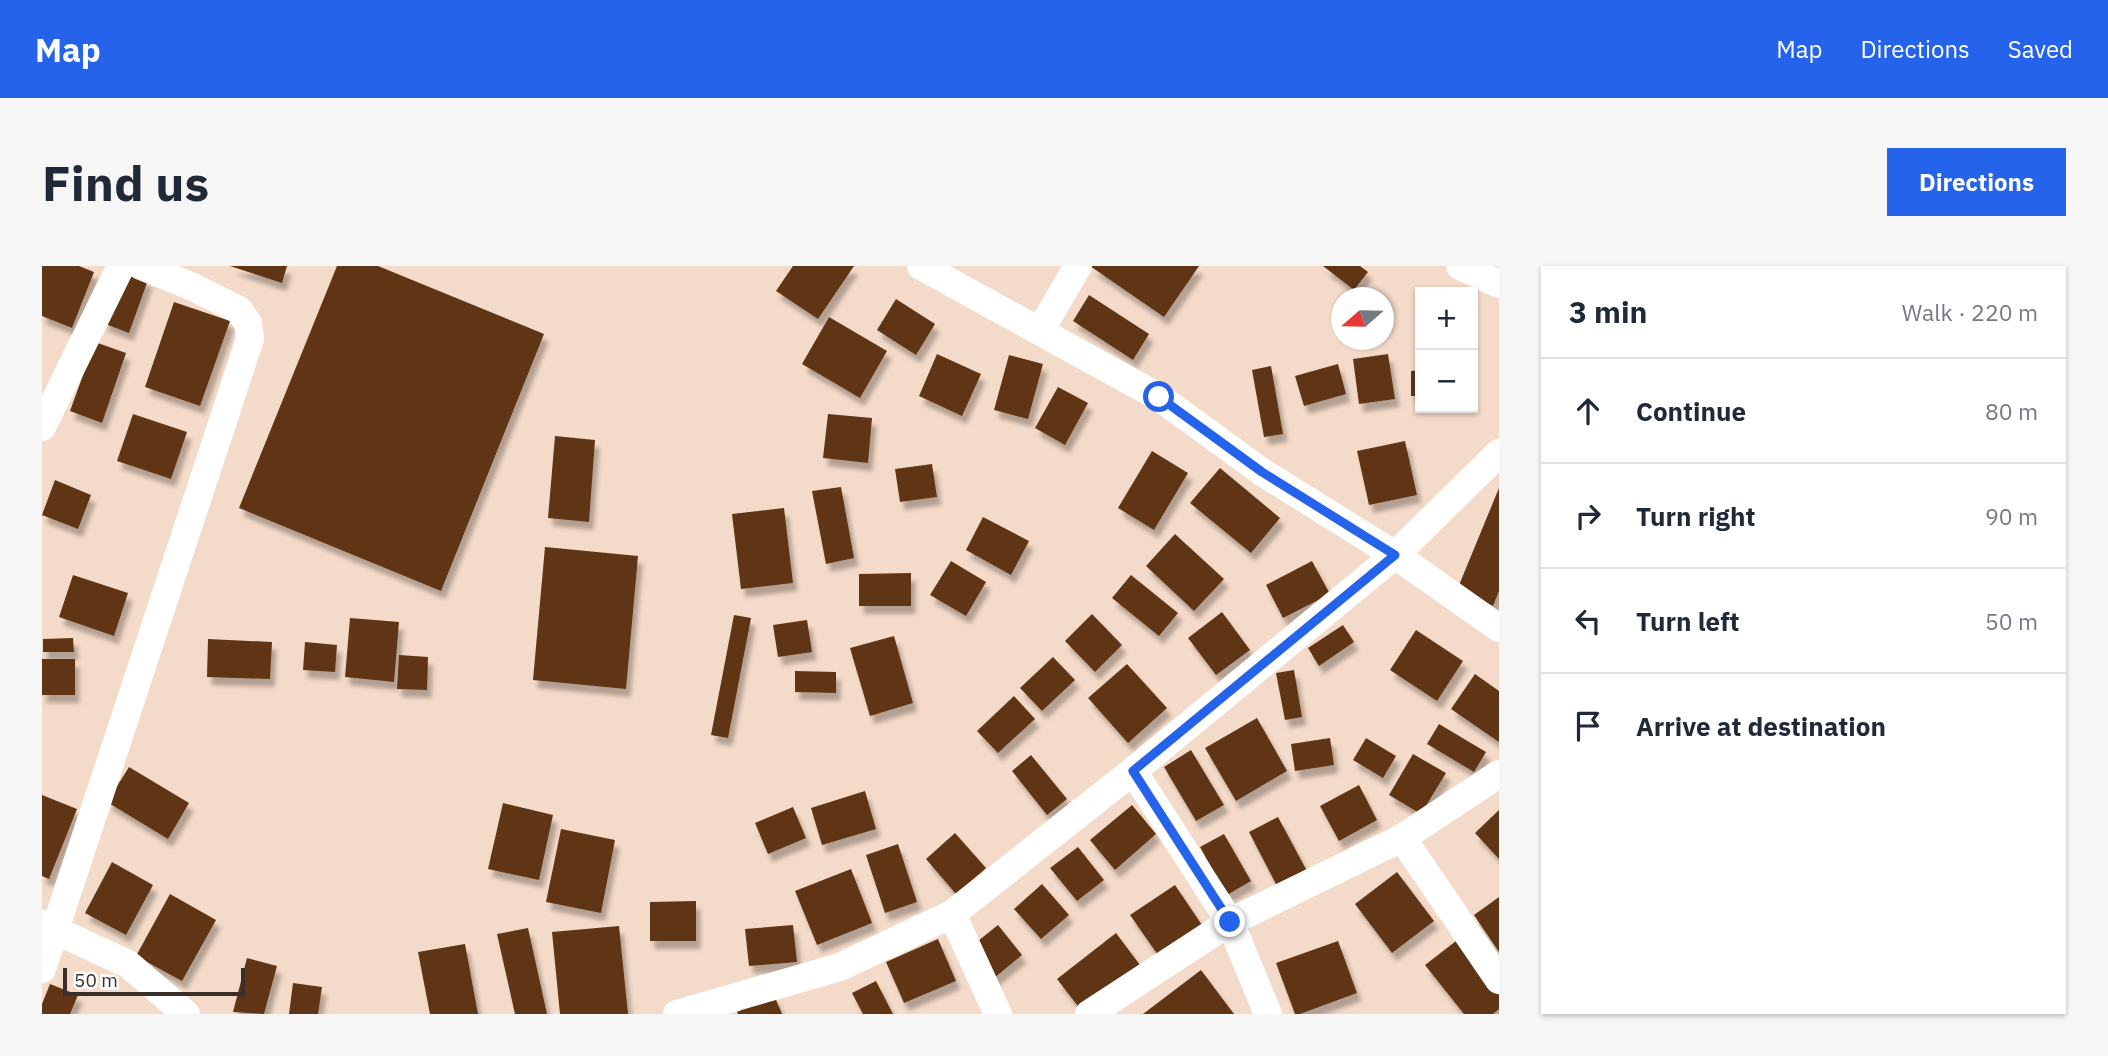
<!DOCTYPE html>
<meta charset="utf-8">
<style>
body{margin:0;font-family:"IBM Plex Sans",sans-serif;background:#f6f6f7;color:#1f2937}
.controls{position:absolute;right:21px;top:21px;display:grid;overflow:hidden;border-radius:0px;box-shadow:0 2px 5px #0004}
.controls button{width:63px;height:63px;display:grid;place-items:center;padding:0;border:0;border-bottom:2px solid #e0e1e3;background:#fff;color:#1f2937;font:35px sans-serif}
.compass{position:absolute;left:1289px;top:21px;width:63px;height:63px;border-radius:50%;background:#fff;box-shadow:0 2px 5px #0004;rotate:250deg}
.scale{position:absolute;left:21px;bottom:18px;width:182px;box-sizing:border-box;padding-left:7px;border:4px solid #3a3029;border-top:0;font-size:19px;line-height:24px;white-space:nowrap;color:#3a3029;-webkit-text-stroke:5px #fff;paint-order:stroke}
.stop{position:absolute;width:21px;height:21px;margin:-16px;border:5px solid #2563eb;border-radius:50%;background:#fff}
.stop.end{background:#2563eb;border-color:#fff;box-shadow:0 2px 7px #0008}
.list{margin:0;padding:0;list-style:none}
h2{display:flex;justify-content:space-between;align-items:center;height:91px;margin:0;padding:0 28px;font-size:30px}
h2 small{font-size:23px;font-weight:400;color:#747a83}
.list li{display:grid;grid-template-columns:46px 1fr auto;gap:21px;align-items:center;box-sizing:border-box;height:105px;padding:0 28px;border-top:2px solid #e0e1e3}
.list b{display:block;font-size:26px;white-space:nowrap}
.list em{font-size:23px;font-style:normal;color:#747a83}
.icon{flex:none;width:38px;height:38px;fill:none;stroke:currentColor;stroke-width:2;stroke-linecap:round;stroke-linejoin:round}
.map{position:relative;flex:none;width:1457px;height:748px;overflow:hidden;border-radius:0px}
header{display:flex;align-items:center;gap:42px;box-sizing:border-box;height:98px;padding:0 35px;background:#2563eb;color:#fff}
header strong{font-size:33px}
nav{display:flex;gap:38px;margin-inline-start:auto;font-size:24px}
.intro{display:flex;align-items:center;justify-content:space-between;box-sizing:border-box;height:168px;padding:0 42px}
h1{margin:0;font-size:49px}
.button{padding:18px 32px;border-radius:0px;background:#2563eb;color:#fff;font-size:24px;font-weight:700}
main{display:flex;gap:42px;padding:0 42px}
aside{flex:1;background:#fff;border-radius:0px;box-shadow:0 2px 5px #0004}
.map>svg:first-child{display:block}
.building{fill:#5e3614;filter:url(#shadow)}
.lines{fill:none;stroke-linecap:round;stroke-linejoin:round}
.street{stroke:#fff;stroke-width:28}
.route{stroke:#2563eb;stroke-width:9}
</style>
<header>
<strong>Map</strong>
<nav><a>Map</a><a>Directions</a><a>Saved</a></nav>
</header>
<div class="intro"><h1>Find us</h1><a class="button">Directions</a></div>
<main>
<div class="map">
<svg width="1457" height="748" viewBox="0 0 1457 748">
<defs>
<filter id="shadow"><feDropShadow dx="4.5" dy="8" stdDeviation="2" flood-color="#0004"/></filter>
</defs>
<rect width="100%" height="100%" fill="#f4dac8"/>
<!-- building -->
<path class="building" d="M0,0H37L52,6L30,62L0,50Z
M188,0H245L240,17Z
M295,0H336L502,68L399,325L197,242Z
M751,0H812L776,53L734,25Z
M1048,0H1157L1122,51Z
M1281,0H1318L1326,6L1312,24Z
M80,4L106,14L87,67L61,57Z
M1047,29L1107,68L1091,94L1031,55Z
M854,33L893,58L874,89L835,64Z
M132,36L188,55L158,140L103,121Z
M787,51L845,85L818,132L760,98Z
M53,76L84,87L60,157L28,145Z
M895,88L939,108L920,150L877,130Z
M1346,88L1353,133L1317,138L1311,93Z
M967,89L1001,98L986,153L952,144Z
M1296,98L1304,128L1262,140L1253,110Z
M1229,100L1241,168L1222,171L1210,104Z
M1378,104V130H1369V105Z
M1016,121L1046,137L1023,179L993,162Z
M91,148L145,166L129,213L75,195Z
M786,148L830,152L826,197L781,192Z
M513,170L553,174L547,256L506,252Z
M1363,175L1375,229L1327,239L1315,185Z
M1110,185L1146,207L1112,264L1076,242Z
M890,198L895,231L858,236L853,203Z
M1178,202L1238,252L1209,287L1148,237Z
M13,214L49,229L36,263L0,249Z
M799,221L812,292L784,298L770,225Z
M1457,222V325L1451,340L1415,324Z
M742,242L751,317L699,323L690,248Z
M941,251L987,275L969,309L924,284Z
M1133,268L1182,313L1152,345L1104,300Z
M503,281L596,290L584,423L491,414Z
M909,295L944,316L924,350L888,329Z
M1270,295L1288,328L1241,352L1224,319Z
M869,307V340H817V308Z
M31,309L86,327L72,370L17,351Z
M1089,309L1136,347L1117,370L1070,332Z
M1180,346L1208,384L1174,409L1146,372Z
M1050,348L1080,379L1053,406L1023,375Z
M692,349L709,352L686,472L669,469Z
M308,352L357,356L352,416L303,411Z
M765,354L770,386L736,391L731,359Z
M1301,359L1312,376L1277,400L1266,382Z
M1374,364L1421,395L1395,435L1348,404Z
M852,370L871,437L828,450L808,382Z
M31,372L32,386H1V373Z
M166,373L230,376L228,413L165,411Z
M263,376L295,379L293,406L261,404Z
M357,389L386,391L385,424L355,423Z
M1011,391L1033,414L1000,445L978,422Z
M0,393H33V429H0Z
M1085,398L1125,442L1086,477L1046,432Z
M1252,404L1260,451L1243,454L1234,407Z
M753,405L794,406V427L753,426Z
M1433,408L1457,425V476L1409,443Z
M972,430L993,453L956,487L935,465Z
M1215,452L1245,505L1194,535L1163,482Z
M1397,458L1444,486L1432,506L1385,478Z
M1288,472L1292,499L1253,505L1249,478Z
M1324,472L1354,490L1341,512L1311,494Z
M1149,484L1182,539L1154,555L1122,501Z
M1371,488L1404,507L1379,548L1347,529Z
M989,489L1025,533L1005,549L970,505Z
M87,501L147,537L126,573L65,536Z
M1317,519L1335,554L1297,575L1278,540Z
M823,525L834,563L780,579L769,542Z
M0,529L35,543L7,613L0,610Z
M461,537L511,549L497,614L446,603Z
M1090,539L1114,568L1073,604L1048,574Z
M751,541L764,572L726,588L713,557Z
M1457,544V593L1433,567Z
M1236,551L1265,605L1235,620L1207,566Z
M519,563L573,574L559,647L504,636Z
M913,567L944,602L914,628L884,593Z
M1182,568L1209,615L1185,629L1158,581Z
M856,578L875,636L843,647L824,589Z
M1036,581L1062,614L1035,635L1008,602Z
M70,596L111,619L84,669L43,647Z
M809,603L830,657L775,679L753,625Z
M1355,606L1392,655L1350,687L1313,638Z
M1000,618L1027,649L999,673L972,643Z
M1133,619L1160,659L1116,689L1088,649Z
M128,628L174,654L140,715L94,690Z
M1457,631V686L1432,649Z
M654,635V675H608V636Z
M751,659L755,696L707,700L703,663Z
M956,659L980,689L951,713L926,683Z
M577,660L586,748H518L510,666Z
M486,662L505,748H473L455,668Z
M1074,667L1101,703L1042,748L1015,713Z
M896,673L914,715L862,737L844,696Z
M1296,675L1315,727L1258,748H1253L1234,697Z
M1414,675L1457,729V743L1451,748H1422L1383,699Z
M423,678L436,748H388L376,686Z
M205,692L235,700L222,748L191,746Z
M1159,704L1192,748H1101Z
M834,715L851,748H821L810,727Z
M251,717L280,721L276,748H247Z
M8,718L36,729L28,748H0V738Z
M732,729L740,748H696L695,746Z"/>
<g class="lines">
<!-- street -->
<path class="street" d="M879,0L1117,131L1220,206L1353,289L1457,362
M1418,0L1457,18
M998,65L1036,0
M0,161L79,0
M1091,505L1188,656L1226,748
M1360,572L1457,714
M910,648L956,748
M0,658L86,698L144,748
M0,703L208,73L206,57L197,44L151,21L99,0
M635,748L798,701L910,648L1091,505L1353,289L1457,187
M1047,748L1188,656L1360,572L1457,508"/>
</g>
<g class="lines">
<!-- route -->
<path class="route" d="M1117,131L1220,206L1353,289L1091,505L1188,656"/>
</g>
</svg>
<div class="controls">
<button>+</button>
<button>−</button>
</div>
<svg class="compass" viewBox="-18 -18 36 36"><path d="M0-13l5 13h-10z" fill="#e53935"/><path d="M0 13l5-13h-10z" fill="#747a83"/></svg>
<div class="scale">50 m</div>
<div class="stop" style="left:1117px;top:131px"></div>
<div class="stop end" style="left:1188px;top:656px"></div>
</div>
<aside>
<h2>3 min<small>Walk · 220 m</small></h2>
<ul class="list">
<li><svg class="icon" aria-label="ahead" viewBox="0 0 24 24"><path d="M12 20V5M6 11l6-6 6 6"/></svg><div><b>Continue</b></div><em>80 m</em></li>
<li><svg class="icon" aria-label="right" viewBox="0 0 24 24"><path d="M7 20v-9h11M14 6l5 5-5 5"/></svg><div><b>Turn right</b></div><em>90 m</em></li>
<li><svg class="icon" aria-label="left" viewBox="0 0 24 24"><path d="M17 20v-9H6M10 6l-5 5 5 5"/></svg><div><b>Turn left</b></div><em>50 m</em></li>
<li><svg class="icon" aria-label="arrive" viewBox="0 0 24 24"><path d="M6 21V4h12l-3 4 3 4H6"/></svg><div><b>Arrive at destination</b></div></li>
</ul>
</aside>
</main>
